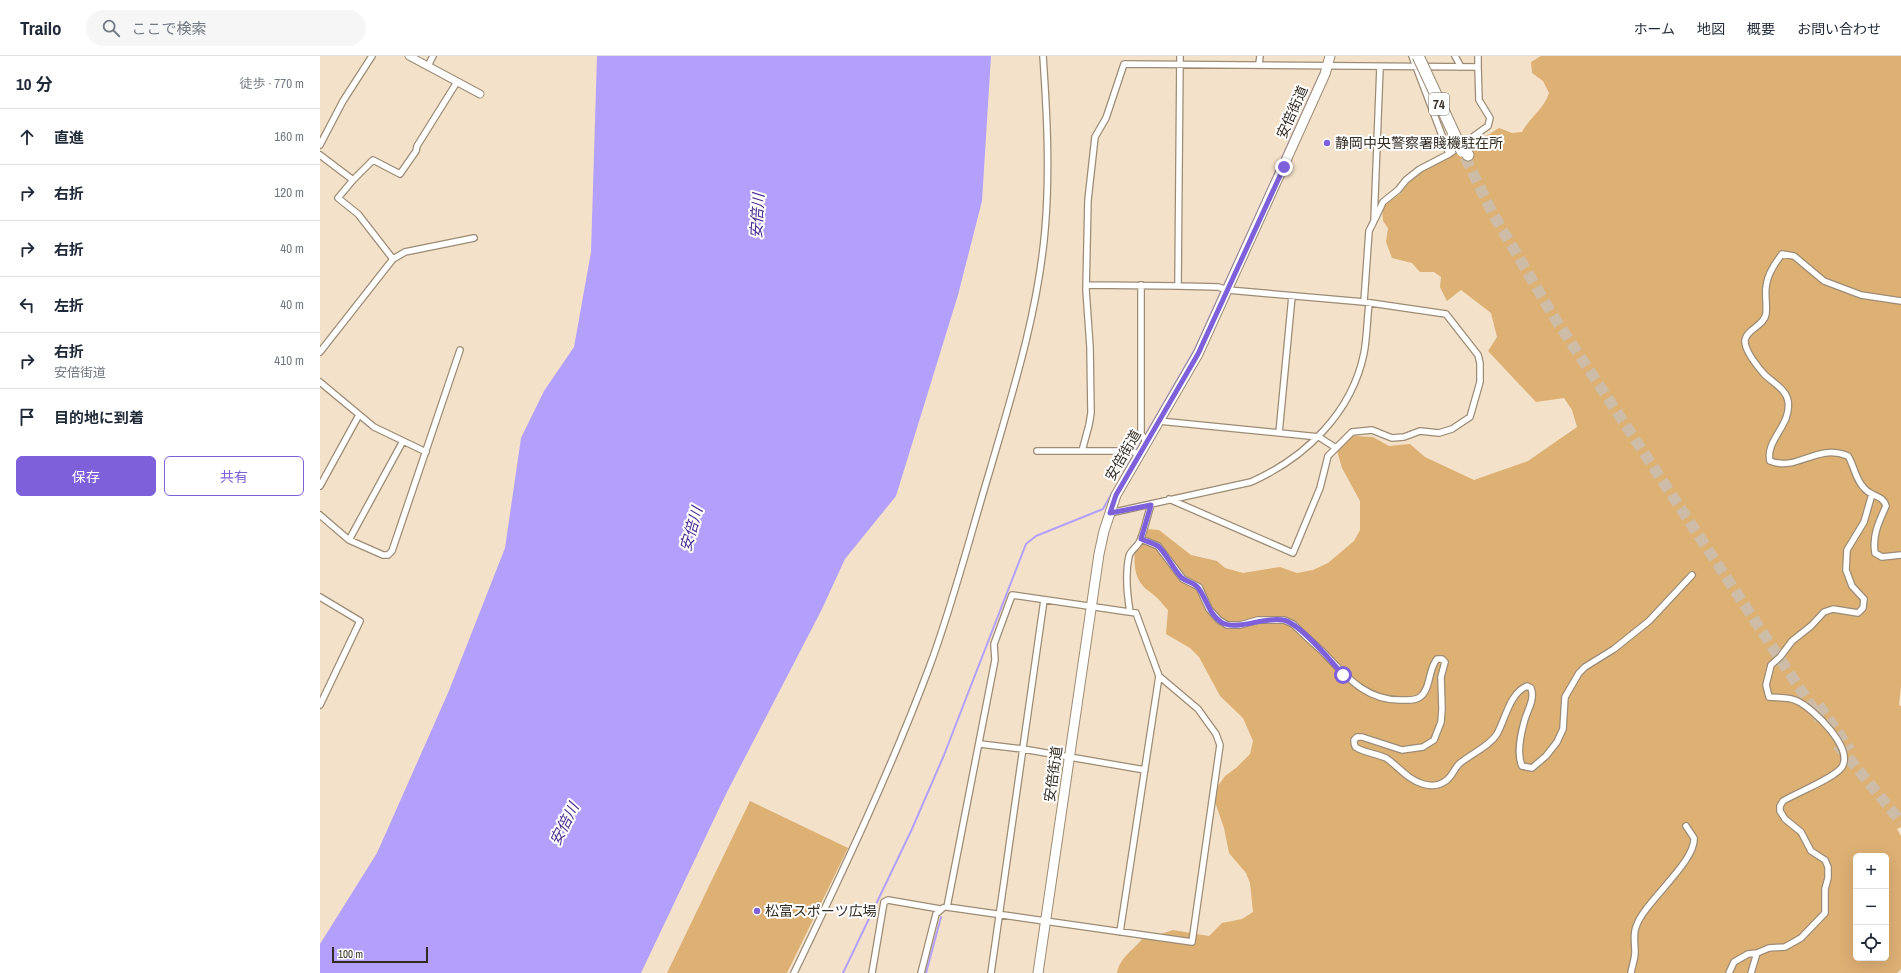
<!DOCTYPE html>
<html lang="ja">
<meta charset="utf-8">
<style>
body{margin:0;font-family:"Archivo Narrow","Noto Sans JP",sans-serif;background:#f6f6f7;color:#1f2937}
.controls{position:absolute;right:12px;bottom:12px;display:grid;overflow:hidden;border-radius:6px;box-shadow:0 4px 16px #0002}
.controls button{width:36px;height:36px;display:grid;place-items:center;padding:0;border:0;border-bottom:1px solid #e0e1e3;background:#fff;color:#1f2937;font:20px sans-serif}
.scale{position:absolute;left:12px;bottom:10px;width:96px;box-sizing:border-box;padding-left:4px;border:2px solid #322b22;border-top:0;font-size:11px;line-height:14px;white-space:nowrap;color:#322b22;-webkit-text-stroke:3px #fff;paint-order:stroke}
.stop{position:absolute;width:12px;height:12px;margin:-9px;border:3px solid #7f60db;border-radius:50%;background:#fff}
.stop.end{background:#7f60db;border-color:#fff;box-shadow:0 1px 4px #0008}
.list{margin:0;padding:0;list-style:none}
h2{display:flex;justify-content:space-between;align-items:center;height:52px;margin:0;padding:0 16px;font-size:17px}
h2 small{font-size:13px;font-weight:400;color:#747a83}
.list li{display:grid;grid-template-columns:26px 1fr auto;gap:12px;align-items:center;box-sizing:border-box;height:56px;padding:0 16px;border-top:1px solid #e0e1e3}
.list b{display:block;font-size:15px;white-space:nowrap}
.list p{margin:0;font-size:13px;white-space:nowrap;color:#747a83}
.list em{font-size:13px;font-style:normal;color:#747a83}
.actions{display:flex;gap:8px;padding:12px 16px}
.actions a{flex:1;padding:9px 0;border:1px solid #7f60db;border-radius:6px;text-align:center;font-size:14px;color:#7f60db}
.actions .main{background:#7f60db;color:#fff}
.icon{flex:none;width:22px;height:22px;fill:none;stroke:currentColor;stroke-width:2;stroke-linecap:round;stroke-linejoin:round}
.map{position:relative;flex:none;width:1581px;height:917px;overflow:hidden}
header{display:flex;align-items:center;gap:24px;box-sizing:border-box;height:56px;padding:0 20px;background:#fff;border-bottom:1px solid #e0e1e3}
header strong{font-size:19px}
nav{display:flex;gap:22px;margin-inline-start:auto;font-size:14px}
.search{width:280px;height:36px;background:#f6f6f7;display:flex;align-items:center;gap:10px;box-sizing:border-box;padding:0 14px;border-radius:22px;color:#747a83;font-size:15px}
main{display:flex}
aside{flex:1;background:#fff}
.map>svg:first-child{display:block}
.green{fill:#ddb074;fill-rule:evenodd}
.water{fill:#b2a0fc}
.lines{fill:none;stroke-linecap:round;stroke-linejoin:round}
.stream{stroke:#b2a0fc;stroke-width:2}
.motorway-tunnel{stroke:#cdbda8;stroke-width:11;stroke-dasharray:11 5.5;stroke-linecap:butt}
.minor-casing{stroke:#9c8b75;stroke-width:8}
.tertiary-casing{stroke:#9c8b75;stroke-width:9}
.primary-casing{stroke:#9c8b75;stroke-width:11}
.motorway-casing{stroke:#9c8b75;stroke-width:13}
.minor{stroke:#fff;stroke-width:5.5}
.tertiary{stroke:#fff;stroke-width:7}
.primary{stroke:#fff;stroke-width:9}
.motorway{stroke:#fff;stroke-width:11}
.motorway-bridge-casing{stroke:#9c8b75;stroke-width:13;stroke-linecap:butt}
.motorway-bridge{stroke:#fff;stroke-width:11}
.route{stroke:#7f60db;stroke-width:5}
.poi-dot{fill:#7f60db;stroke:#fff;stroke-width:1.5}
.labels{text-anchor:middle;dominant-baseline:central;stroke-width:4;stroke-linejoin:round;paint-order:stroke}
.shield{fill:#fff;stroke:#706b64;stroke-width:1}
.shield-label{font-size:13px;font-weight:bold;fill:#322b22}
.street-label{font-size:14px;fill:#322b22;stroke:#fff}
.poi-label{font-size:14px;fill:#322b22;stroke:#fff;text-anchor:start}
.water-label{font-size:15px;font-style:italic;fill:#4b2b92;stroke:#fff}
</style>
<header>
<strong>Trailo</strong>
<div class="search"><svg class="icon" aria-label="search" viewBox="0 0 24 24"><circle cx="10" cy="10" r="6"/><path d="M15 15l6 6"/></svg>ここで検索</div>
<nav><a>ホーム</a><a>地図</a><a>概要</a><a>お問い合わせ</a></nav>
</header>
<main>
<aside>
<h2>10 分<small>徒歩 · 770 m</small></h2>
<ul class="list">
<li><svg class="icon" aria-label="ahead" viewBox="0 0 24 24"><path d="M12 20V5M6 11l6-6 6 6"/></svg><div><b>直進</b></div><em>160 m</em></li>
<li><svg class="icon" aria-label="right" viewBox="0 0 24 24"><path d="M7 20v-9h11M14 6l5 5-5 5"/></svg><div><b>右折</b></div><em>120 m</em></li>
<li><svg class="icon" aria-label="right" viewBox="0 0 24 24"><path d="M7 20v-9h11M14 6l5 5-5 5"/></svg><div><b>右折</b></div><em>40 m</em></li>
<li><svg class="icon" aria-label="left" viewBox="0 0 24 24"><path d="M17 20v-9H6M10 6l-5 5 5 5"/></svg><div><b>左折</b></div><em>40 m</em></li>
<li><svg class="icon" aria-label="right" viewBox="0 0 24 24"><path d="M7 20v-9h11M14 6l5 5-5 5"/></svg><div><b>右折</b><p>安倍街道</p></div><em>410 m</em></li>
<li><svg class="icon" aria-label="arrive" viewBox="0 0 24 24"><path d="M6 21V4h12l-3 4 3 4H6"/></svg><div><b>目的地に到着</b></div></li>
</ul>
<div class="actions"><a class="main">保存</a><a>共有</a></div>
</aside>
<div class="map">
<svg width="1581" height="917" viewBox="0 0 1581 917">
<rect width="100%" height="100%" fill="#f4e1c9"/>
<!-- green -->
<path class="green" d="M1221,0H1581V630L1579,649L1581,650V771L1577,773L1581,780V913L1577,917H797C800,900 815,894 824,880L838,879L853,874L889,880L902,867L922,863L933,856L930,827L926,817L909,797L904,772L895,746L898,730L905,720L916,712L930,698L933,685L923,662L900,640L879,601L870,592L846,578L848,554C844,550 840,544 835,540C831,536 826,534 823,530C811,517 814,494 818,478L827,473L839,474L871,499L897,505L905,512L923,517L960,511L977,517L993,514L1008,507L1034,485L1040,474V445L1022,412L1017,395L1024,386L1034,380L1053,381L1069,390L1090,388L1105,401L1154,424L1208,405L1257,371L1252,354L1244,342L1216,346L1168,295L1177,281L1171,257L1141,234L1127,245L1120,231L1121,221L1114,216H1100L1092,207L1072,202L1066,186L1068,172L1063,165L1062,151L1081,137L1089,126L1101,116L1132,99L1137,95L1157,86L1179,72L1192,77L1202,76C1210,61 1224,53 1229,37L1223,25L1212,17L1211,6ZM1536,800H1566V902H1536Z
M430,745L528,792L467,917H347Z"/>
<!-- water -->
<path class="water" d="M277,0H671L662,145L638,239L576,440L525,503L501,555L406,738L321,917H0V888L57,797L128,637L185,492L201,382L224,335L254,291L271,196Z"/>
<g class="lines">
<!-- stream -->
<path class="stream" d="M804,416L875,293L1002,14
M523,917L592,773L624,699L706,488L716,480L783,453L792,437
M606,917L621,861"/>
<!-- motorway-tunnel -->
<path class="motorway-tunnel" d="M1145,101L1173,158L1234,261L1500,663
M1499,649L1530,694
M1518,689L1581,766"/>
<!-- minor casing -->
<g class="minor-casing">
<path id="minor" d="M1092,0L1129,98
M1135,0L1141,11
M939,8L940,0
M108,10L113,0
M0,89L23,45L52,0
M0,99L33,124
M1055,163L1063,146L1078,134L1086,124L1100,113L1129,98L1168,70L1170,62L1159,44L1158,11
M73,203L38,158L18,142L33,124L53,104L80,118L96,95L97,90L137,26
M766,229L858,230
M821,229V378L827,386
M1581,245L1541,239L1504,225L1474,200L1462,198C1455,207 1447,219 1446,231C1445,240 1447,249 1446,258C1444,270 1427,273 1425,284C1424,294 1438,311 1444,318C1453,327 1466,333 1468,345C1472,369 1445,384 1450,405C1478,416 1496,387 1528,400C1535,411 1535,424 1545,433C1552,441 1563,439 1566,450C1559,466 1552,479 1555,497L1562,501L1581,499
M1044,246L1049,175L1054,165L1060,11
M0,296L73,203L85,196L154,182
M0,326L54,371L106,396
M839,365L999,381L1016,392
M959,377L972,240
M717,395H812L819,399
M762,395L769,369L771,357L770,291L766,234L768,144L775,81L786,62L804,8L1158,11V0
M0,430L39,359
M849,443L973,497L1000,432L1008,400L1032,376L1052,374L1072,382L1084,381L1100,375L1119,377L1132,373L1150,361L1160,326V307L1158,299L1126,258L1044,246L908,234L898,231L858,230L860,0
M790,457L931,426C985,402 1032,357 1044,297C1047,281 1047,264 1049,248
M0,459L29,484L63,499H68L72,495L140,294
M821,483L838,490L863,523L879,531L889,553L899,564L907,569H920L938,564H964L973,568C982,577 992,586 1002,595C1025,619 1045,645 1082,644C1088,644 1095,645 1100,641C1111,633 1108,613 1117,603H1122L1125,606L1121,621L1122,653L1121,666L1114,684L1103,691L1082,694L1042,681H1037L1034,684C1034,687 1034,691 1037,692C1043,696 1057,698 1066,702C1078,710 1088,724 1103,728C1110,730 1118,730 1124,726C1132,722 1133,714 1139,708C1150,698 1169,691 1177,678C1186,662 1189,638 1207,630L1211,632C1215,643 1208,653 1205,663C1201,677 1196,697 1202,710L1212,712L1226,700L1237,686L1243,673L1245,641L1259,617L1265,611L1294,593L1329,565L1372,519
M29,484L83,385
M692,539L816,557L839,620L878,653L896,678L900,689L872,886L627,851L675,604L674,588Z
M0,541L40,565L0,649
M810,556C807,538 805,518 809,500C811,494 817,491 820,485C825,473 827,460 831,449
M660,688L703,693L825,714
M800,876L839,620
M474,917C522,817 570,716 609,612C633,548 650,480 670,414C693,335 718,256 725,174C730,116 727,58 723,0
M552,917L564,846L568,844L620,853
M601,917L616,858L623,852
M671,917L724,544
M1311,917C1312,910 1315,903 1315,896C1315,888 1313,878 1316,871C1323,847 1376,806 1374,782L1366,770
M1409,917L1414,906L1428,898L1437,897L1449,892L1465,891L1481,882L1505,857V833L1508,822V811L1505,804L1491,795L1481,776L1465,763L1460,755V750L1463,745C1476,737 1515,722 1522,711C1534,692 1493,652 1477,645C1470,641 1458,642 1449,641L1446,629L1451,609L1460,601L1472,585L1491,570L1504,556L1513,553L1538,557L1543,552L1544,543L1532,530L1526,514L1527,494L1544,466L1552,438
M1431,917L1437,897"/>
</g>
<!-- tertiary casing -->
<g class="tertiary-casing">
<path id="tertiary" d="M89,0L160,38"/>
</g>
<!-- primary casing -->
<g class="primary-casing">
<path id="primary" d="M718,917L779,498L784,475L796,439L878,298L963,111L1005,18L1010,0"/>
</g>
<!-- motorway casing -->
<g class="motorway-casing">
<path id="motorway" d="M1145,94L1148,99"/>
</g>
<!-- minor -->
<use href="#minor" class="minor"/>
<!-- tertiary -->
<use href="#tertiary" class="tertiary"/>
<!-- primary -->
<use href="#primary" class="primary"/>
<!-- motorway -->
<use href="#motorway" class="motorway"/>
<!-- motorway-bridge casing -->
<g class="motorway-bridge-casing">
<path id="motorway-bridge" d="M1098,0L1142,95"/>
</g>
<!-- motorway-bridge -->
<use href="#motorway-bridge" class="motorway-bridge"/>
</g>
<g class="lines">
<!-- route -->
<path class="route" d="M964,111L878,298L796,439L790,457L831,449L821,483C826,485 833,487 838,490C846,497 853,513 862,522C867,526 876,527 879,533C887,544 889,558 901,566C916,576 944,560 963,564C978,566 1013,607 1023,619"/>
</g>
<!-- markers -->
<g class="poi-dot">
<circle cx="1007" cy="87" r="4"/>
<circle cx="437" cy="855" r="4"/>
</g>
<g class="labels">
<!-- shield labels -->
<rect class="shield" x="1109" y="37" width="20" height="22" rx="3"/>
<g class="shield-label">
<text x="1119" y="48">74</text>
</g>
<!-- street labels -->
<g class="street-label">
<text transform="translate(972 56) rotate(-66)">安倍街道</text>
<text transform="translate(803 399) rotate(-60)">安倍街道</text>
<text transform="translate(733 718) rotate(-82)">安倍街道</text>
</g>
<!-- poi labels -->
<g class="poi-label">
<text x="1015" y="87">静岡中央警察署賤機駐在所</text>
<text x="445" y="855">松富スポーツ広場</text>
</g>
<!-- water labels -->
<g class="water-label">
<text transform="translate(437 160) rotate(-87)">安倍川</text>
<text transform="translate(371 473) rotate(-74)">安倍川</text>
<text transform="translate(244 768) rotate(-63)">安倍川</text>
</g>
</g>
</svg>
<div class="controls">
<button>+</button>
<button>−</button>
<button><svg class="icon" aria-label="locate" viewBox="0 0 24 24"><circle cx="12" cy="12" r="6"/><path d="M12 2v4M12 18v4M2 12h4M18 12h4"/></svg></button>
</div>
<div class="scale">100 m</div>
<div class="stop" style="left:1023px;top:619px"></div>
<div class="stop end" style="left:964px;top:111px"></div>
</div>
</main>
